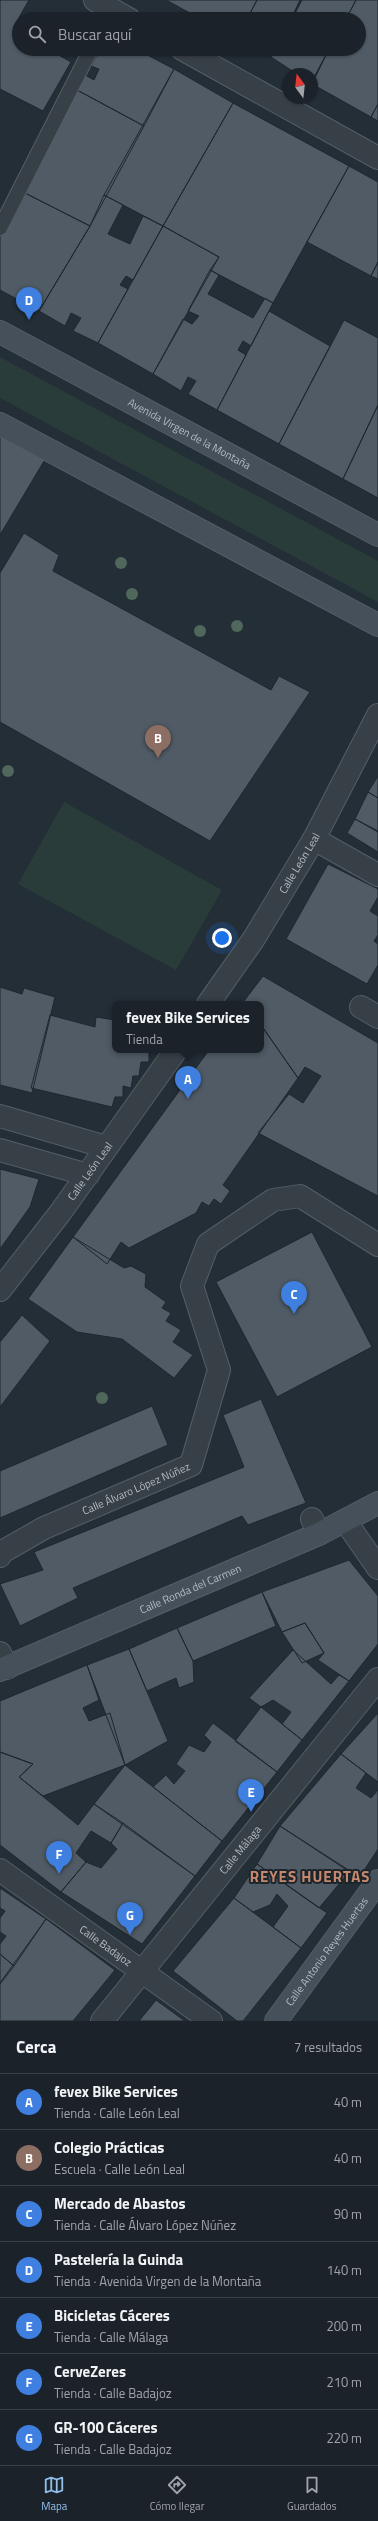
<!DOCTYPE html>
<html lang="es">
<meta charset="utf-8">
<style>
body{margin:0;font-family:"Titillium Web",sans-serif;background:#242a31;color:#f1f3f6}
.compass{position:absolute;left:282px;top:68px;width:36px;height:36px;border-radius:50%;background:#1b2229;box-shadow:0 1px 3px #0004;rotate:345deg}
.you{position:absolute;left:222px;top:938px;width:14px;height:14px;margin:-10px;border:3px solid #fff;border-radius:50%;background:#1a73e8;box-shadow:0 0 0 6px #1a73e833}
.badge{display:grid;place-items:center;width:26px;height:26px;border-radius:50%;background:#91beea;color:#fff;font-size:13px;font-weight:700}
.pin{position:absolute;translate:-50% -33px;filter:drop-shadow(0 1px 2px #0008)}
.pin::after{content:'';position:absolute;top:21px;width:14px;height:12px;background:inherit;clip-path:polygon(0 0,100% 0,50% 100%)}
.popup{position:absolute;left:112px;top:1001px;width:152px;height:52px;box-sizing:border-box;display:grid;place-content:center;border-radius:8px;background:#1b2229;filter:drop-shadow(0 1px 3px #0005);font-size:13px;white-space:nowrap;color:#a0a4a8}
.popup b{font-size:15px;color:#f1f3f6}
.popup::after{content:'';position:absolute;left:50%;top:100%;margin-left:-8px;border:8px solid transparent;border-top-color:#1b2229}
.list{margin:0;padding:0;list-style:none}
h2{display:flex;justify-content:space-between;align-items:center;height:52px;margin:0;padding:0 16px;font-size:17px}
h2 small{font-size:13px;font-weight:400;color:#a0a4a8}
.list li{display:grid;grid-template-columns:26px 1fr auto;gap:12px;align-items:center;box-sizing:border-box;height:56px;padding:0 16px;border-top:1px solid #393f46}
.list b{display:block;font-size:15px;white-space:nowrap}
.list p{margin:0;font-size:13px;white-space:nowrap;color:#a0a4a8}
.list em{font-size:13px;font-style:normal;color:#a0a4a8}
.icon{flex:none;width:22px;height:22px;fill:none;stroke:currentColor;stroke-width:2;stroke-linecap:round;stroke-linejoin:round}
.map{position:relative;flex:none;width:378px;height:2021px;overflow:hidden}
.search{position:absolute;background:#1b2229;box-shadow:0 1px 3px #0004;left:12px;right:12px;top:12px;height:44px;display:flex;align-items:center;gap:10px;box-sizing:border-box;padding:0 14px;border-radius:22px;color:#a0a4a8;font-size:15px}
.sheet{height:444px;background:#1b2229}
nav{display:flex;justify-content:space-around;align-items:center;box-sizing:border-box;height:56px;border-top:1px solid #393f46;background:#1b2229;font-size:11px;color:#a0a4a8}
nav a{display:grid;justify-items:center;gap:2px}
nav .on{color:#91beea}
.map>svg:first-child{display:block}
.green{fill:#293c3a}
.building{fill:#505b65;stroke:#1f272e}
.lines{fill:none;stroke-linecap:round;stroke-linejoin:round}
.lane-casing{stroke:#565e65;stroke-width:16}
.street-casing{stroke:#565e65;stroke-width:24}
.secondary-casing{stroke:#565e65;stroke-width:24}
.lane{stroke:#384047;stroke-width:14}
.street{stroke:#384047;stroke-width:22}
.secondary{stroke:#46505a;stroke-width:22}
.tree{fill:#50675b}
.labels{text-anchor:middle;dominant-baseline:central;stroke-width:4;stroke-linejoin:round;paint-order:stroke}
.street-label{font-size:11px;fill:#b3bbc3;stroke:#1d252c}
.district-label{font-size:15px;font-weight:bold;letter-spacing:1px;fill:#c5886c;stroke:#1d252c}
</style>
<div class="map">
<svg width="378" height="2021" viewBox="0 0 378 2021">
<rect width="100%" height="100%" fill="#242e37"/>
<!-- green -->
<path class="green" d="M0,357L378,561V602L0,398Z
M64,802L222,890L176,970L18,884Z"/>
<!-- building -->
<path class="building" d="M0,0H29L13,28L19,32V49H48L71,62L43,111L0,89Z
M166,0H257L247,19H201Z
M257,0H300L291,19H247Z
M302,0H356L346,19H292Z
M356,0H378V104L371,117L312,84L329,49H359V19H346Z
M100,49H136L174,69L144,126L77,90L85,75L94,80L99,69L91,66Z
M257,49H275L271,57Z
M276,49H329L312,81V74H297L271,57Z
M174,69L233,103L163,226L104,195Z
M77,90L144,126L90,226L21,191Z
M233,103L349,166L273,303L210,270L219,257L163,226Z
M378,104V121L371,117Z
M349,166L378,182V262L371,276L307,242Z
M21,191L90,226L39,311L0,290V231Z
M104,195L123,205L108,234L130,244L143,216L163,226L133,280L126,276L120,285L128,289L98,343L73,331L81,318L71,313L65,326L39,311L90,226Z
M163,226L219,257L153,374L98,343Z
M378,262V279L371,276Z
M210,270L219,275L208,294L253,318L265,298L273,303L251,346L243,341L238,350L246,355L217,410L188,394L196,381L188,377L181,391L153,374L183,319L192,324L199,316L188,311Z
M269,311L330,346L279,444L217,410Z
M344,320L378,338V405L343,479L279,444Z
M378,405V498L343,479Z
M0,426L50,451L0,535Z
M24,533L59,555L53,571L271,690L279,676L310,692L210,841L0,722V573Z
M378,776V798L368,792Z
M368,792L378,798V831L355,819Z
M355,819L378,832V852L347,833Z
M328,864L378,889V897L370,911L378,916V935L374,941L378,944V965L367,984L286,939Z
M263,976L378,1043V1196L258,1133L289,1094L303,1103L321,1076L305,1067L298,1078L261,1025V1004H247L244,1001Z
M0,987L22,994L24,988L55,997L32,1093L0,1085Z
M50,1015L95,1027L96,1017L115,1020V1050H149V1062H141L139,1076H133L131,1088L123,1086V1097H115L112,1107L31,1088Z
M261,1025L298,1078L223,1185L230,1191L221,1204L214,1199L209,1206L202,1202L196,1213L129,1248L121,1242L107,1264L73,1237L209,1050H261Z
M0,1169L39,1179L30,1207L0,1249Z
M312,1232L372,1347L277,1397L216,1282Z
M73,1237L124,1268L131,1266L146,1274L145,1287L166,1302L162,1308L171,1313L166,1321L181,1330L173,1342L193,1355L174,1378L122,1339L77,1332L28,1299Z
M22,1315L50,1341L0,1407V1342Z
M261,1399L306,1503L248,1525L242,1516L73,1588L78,1598L20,1626L0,1584L43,1570L34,1552L244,1467L223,1415Z
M152,1406L168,1445L0,1518V1471Z
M349,1560L378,1596V1644L349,1681L318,1660L324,1653L305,1623L282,1632L262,1592Z
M262,1592L276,1626L193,1661L177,1628Z
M305,1623L324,1653L302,1663L282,1632Z
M177,1628L193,1661L194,1682L179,1688L176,1678L147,1691L129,1649Z
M129,1649L168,1741L125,1765L87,1665Z
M293,1650L331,1684L339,1675L349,1681L302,1740L282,1724L291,1712L273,1700L261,1707L249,1698Z
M87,1665L99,1700L83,1708L89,1721L110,1713L125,1765L43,1796L19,1777L33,1764L0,1752V1701Z
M261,1707L302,1740L277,1772L235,1741Z
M378,1713V1782L341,1754Z
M213,1723L277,1772L222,1841L153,1787L166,1775L174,1784L185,1771L176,1764L189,1745L204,1752L211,1742L204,1735Z
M0,1752L33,1764L19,1777L78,1825L94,1804L123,1823L111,1843L91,1831L76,1853L86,1862L61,1892L0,1845Z
M341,1754L366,1773L356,1788L371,1798L378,1790V1849L359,1878L280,1826Z
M125,1765L222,1841L195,1876L94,1804Z
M123,1823L195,1876L142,1944L61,1892L86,1862L101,1868L117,1849L111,1843Z
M280,1826L350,1871L319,1908L257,1864Z
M257,1864L327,1913L301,1948L273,1927L288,1906L277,1894L270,1905L253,1912L234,1898Z
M0,1888L46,1919L14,1966L0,1954V1944L6,1936L0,1932V1918L5,1911L0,1908Z
M234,1898L301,1948L243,2021H237L173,1971Z
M46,1919L115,1970L73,2021H0V1983Z
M0,1954L14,1966L0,1984Z
M156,2000L185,2021H139Z"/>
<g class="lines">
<!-- lane casing -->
<g class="lane-casing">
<path id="lane" d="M0,228L91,49"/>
</g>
<!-- street casing -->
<g class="street-casing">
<g id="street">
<path d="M95,0L129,19"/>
<path d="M182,49L378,158"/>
<path d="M314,839L378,875"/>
<path id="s1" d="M208,1004L253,940L314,839L378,715"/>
<path d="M361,1007L378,1017"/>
<path d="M0,1116L106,1147"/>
<path d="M0,1150L88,1175"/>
<path id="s2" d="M0,1290L60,1213L176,1050"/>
<path d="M312,1519L319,1534"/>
<path d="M346,1522L378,1568"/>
<path id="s3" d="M0,1556L2,1552L44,1528L191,1465L219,1370L192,1286L208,1244L273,1200L300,1196L378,1245"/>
<path d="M0,1653L7,1668"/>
<path id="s4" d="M0,1870L211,2021"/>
<path id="s5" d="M102,2021L378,1679"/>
</g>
</g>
<!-- secondary casing -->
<g class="secondary-casing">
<g id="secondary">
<path id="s6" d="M0,332L378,535"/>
<path d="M0,424L378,625"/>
<path id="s7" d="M0,1670L319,1534L378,1503"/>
<path id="s8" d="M276,2021L378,1881"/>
</g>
</g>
<!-- lane -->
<use href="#lane" class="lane"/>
<!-- street -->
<use href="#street" class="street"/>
<!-- secondary -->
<use href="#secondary" class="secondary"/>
</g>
<!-- trees -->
<g class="tree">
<circle cx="121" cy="563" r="6"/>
<circle cx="132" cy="594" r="6"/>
<circle cx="237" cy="626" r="6"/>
<circle cx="200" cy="631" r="6"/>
<circle cx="8" cy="771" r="6"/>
<circle cx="102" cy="1398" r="6"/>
</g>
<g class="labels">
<!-- street labels -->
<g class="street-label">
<text stroke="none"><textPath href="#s6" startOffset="215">Avenida Virgen de la Montaña</textPath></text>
<text stroke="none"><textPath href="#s1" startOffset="168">Calle León Leal</textPath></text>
<text stroke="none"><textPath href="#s2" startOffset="149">Calle León Leal</textPath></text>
<text stroke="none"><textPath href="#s3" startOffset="153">Calle Álvaro López Núñez</textPath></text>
<text stroke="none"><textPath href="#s7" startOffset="207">Calle Ronda del Carmen</textPath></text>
<text stroke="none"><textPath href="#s5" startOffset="220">Calle Málaga</textPath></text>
<text stroke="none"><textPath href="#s4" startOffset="130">Calle Badajoz</textPath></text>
<text stroke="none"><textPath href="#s8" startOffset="86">Calle Antonio Reyes Huertas</textPath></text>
</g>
<!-- district labels -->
<g class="district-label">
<text x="310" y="1876">REYES HUERTAS</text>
</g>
</g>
</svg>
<svg class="compass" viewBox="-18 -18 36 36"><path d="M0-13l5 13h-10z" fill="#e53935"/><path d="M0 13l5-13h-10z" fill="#a0a4a8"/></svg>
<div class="you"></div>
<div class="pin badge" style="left:188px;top:1099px;background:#3f7fe0">A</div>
<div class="popup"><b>fevex Bike Services</b>Tienda</div>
<div class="pin badge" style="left:158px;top:758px;background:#8d6e63">B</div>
<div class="pin badge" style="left:294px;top:1314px;background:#3f7fe0">C</div>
<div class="pin badge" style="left:29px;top:320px;background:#3f7fe0">D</div>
<div class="pin badge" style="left:251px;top:1812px;background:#3f7fe0">E</div>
<div class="pin badge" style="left:59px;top:1874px;background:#3f7fe0">F</div>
<div class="pin badge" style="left:130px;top:1935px;background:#3f7fe0">G</div>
<div class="search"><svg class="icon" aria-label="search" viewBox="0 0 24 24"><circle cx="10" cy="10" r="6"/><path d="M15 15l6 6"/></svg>Buscar aquí</div>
</div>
<section class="sheet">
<h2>Cerca<small>7 resultados</small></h2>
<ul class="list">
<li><span class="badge" style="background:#3f7fe0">A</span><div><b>fevex Bike Services</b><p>Tienda · Calle León Leal</p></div><em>40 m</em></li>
<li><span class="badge" style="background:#8d6e63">B</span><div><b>Colegio Prácticas</b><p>Escuela · Calle León Leal</p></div><em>40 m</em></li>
<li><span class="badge" style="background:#3f7fe0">C</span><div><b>Mercado de Abastos</b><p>Tienda · Calle Álvaro López Núñez</p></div><em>90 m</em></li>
<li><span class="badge" style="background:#3f7fe0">D</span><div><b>Pastelería la Guinda</b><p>Tienda · Avenida Virgen de la Montaña</p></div><em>140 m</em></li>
<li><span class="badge" style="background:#3f7fe0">E</span><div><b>Bicicletas Cáceres</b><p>Tienda · Calle Málaga</p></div><em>200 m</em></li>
<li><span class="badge" style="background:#3f7fe0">F</span><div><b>CerveZeres</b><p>Tienda · Calle Badajoz</p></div><em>210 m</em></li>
<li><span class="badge" style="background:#3f7fe0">G</span><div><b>GR-100 Cáceres</b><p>Tienda · Calle Badajoz</p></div><em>220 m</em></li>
</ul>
</section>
<nav>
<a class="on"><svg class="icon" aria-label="map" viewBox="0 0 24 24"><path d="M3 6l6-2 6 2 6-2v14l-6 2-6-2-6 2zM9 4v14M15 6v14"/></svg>Mapa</a>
<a><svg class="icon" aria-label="directions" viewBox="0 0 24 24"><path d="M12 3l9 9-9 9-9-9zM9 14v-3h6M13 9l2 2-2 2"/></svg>Cómo llegar</a>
<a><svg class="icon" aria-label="saved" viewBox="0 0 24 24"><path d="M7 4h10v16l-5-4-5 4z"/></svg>Guardados</a>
</nav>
